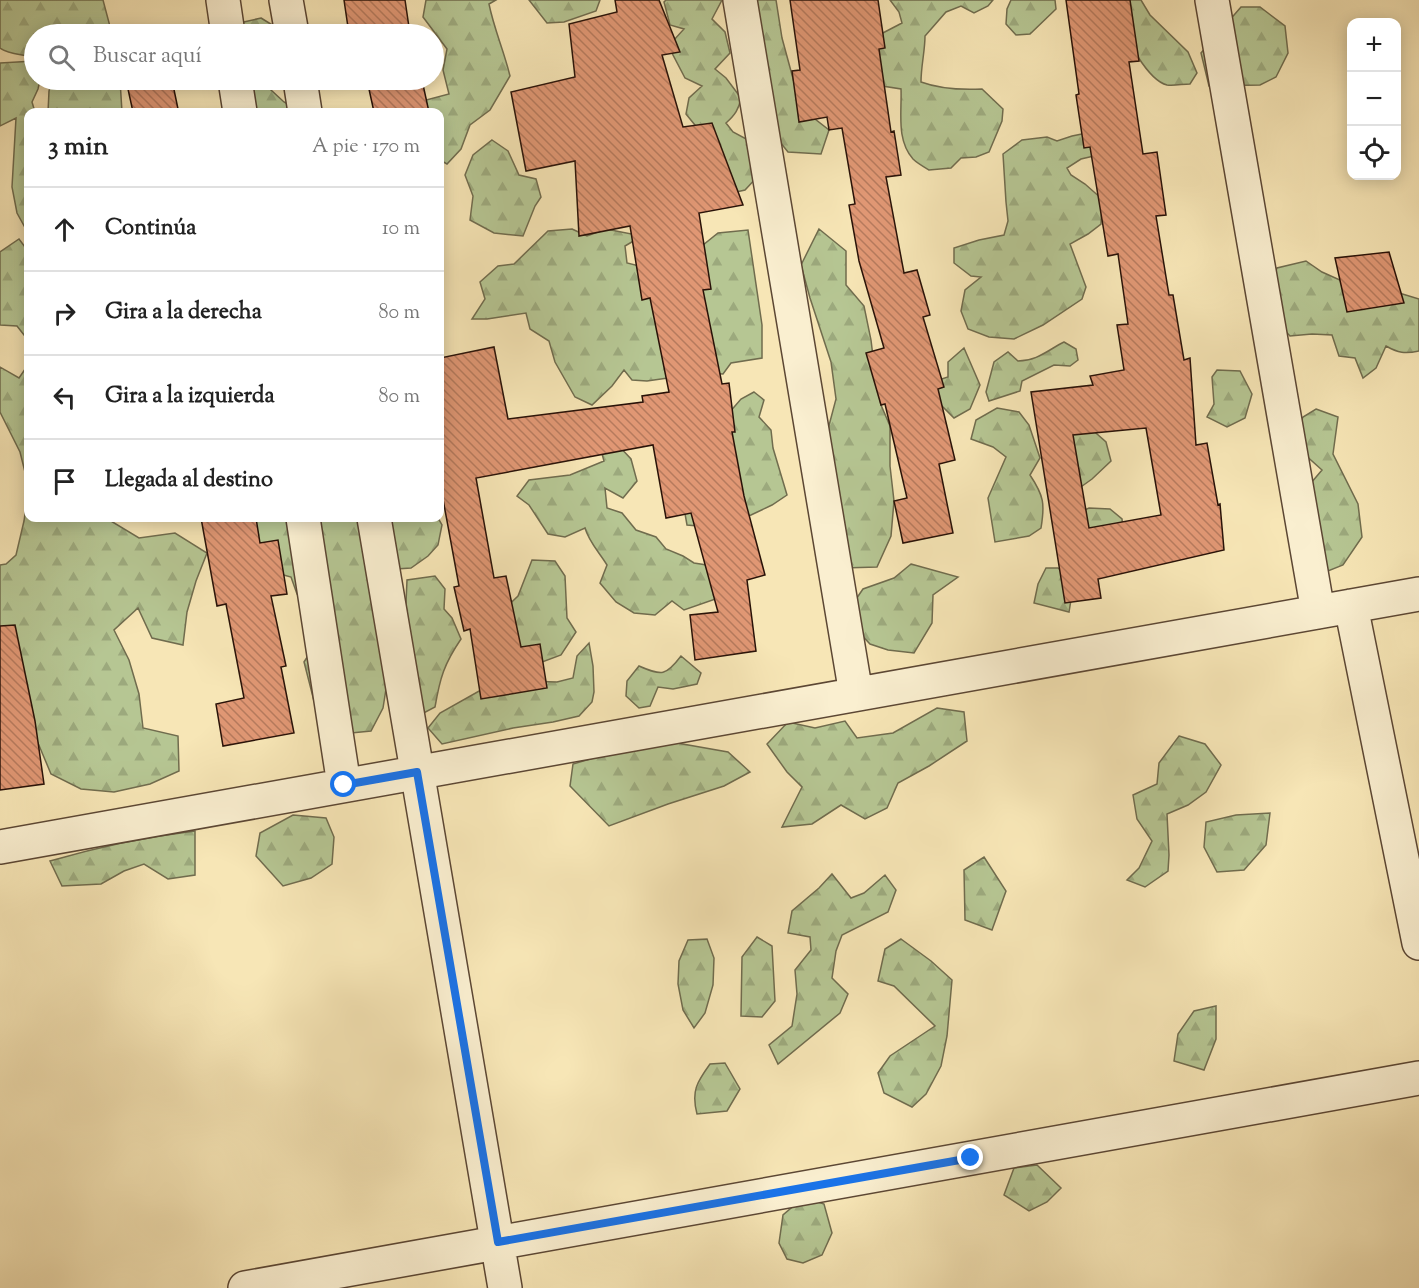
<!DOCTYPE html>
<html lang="es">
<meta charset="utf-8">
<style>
body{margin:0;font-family:"Sorts Mill Goudy",serif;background:#f6f6f6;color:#222}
.controls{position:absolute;right:18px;top:18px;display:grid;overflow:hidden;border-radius:12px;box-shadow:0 3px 15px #0003}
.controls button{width:54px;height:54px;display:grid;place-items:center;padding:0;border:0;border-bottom:2px solid #e0e0e0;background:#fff;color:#222;font:30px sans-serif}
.stop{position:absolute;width:18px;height:18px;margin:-14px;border:4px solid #1a73e8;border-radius:50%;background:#fff}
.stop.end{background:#1a73e8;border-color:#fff;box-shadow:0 2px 6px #0008}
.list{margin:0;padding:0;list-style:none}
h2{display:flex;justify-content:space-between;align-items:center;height:78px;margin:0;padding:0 24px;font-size:26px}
h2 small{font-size:20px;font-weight:400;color:#767676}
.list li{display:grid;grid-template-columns:39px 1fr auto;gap:18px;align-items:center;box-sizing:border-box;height:84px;padding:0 24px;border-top:2px solid #e0e0e0}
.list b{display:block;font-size:22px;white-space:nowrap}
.list em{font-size:20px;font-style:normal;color:#767676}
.icon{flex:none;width:33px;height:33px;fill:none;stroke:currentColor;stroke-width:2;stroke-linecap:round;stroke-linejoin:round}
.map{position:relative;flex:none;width:1419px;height:1288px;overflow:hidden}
.search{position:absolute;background:#fff;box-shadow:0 3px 15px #0003;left:24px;top:24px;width:420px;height:66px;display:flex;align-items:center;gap:15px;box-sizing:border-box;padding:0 21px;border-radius:33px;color:#767676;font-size:22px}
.panel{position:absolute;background:#fff;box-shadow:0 3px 15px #0003;left:24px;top:108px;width:420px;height:414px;border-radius:12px}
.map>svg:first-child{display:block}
.forest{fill:url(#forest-firs);stroke:#706c4e;stroke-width:1.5}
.building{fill:url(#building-back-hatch);stroke:#291208;stroke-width:1.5;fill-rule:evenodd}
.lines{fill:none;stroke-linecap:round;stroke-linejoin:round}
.street-casing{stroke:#5c4734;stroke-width:36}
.street{stroke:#faefd0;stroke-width:33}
.route{stroke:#1a73e8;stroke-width:8}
</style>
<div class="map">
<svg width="1419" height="1288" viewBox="0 0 1419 1288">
<defs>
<pattern id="forest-firs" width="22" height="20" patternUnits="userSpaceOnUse" patternTransform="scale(1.5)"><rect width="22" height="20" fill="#b6c693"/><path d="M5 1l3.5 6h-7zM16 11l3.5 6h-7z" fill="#9ca97d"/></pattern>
<pattern id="building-back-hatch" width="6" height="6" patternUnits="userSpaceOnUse" patternTransform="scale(1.5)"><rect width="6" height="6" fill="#e09774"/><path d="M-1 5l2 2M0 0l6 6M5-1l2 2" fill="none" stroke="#b67a5d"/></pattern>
</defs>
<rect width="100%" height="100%" fill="#f7e6b6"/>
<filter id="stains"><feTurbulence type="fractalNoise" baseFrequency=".00333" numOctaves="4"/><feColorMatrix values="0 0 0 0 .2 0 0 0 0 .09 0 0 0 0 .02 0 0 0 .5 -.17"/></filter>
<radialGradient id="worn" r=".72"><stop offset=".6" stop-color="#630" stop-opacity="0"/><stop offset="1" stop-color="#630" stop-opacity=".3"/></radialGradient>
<!-- forest -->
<path class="forest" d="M0,0H103L112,34H34V58C23,54 10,55 0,48Z
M426,0H496L489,4C494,29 504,51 510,76L490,110L470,125L461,149L447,164L440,160V112H412L411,104L449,94L443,70L447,49L423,17Z
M529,0H600L596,11L564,22L547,23Z
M666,0H722L712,19L725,32L730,53L715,69L726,78L741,98C739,109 735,115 726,123L733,132L750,141L758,176L745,190L732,193L699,130L686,114L689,98L702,86L685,78L672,53L673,41L684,29L670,25L664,2Z
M753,0H776L782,38L801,108L829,130L821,154L788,152L768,127Z
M890,0H993L988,6L974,13L961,6L946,12L925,36C925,51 921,66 921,82C940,89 961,90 982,89L1003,109L1002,121L989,152L976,157L961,158L951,168L929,170C924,167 917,163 913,159C896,140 902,112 901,89L876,85L877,36L902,23L899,12Z
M1011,0H1055L1056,9L1030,34L1016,35L1006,24L1007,9Z
M1108,0H1141L1150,15L1188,52L1197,73L1190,84C1183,84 1174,86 1167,85C1143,79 1119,21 1108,0Z
M1241,7H1260L1285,26L1288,53L1276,77L1260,85L1209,86L1201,53Z
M261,18L282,31V34H230L235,24Z
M34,61V80H40L38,89L32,102L35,112H28V233L17,213L12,187L16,118L0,126V63Z
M52,80H120L122,112H48L49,91Z
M227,80H273L271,90L284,102L302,112H234Z
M1102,130L1107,153L1081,159L1067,168L1071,175L1085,184L1102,199L1101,224L1088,234L1070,244L1086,287L1082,299L1043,325L1014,339L989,337L968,329L961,311L965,290L981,277L971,276L954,263V248L979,240L1004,235L1008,221L1006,202L1003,154L1022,140L1047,137L1057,141L1072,136Z
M492,140L508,151L519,175L536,179L541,197L535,206L523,236L494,233L470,220L473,196L465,175L473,155Z
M572,229L587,236L606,229L642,236L625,246L627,263L643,267L698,249L718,233L748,230L762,325V358L731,363L723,374L703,373L647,381L632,380L624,370L612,386L592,405L575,397L555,362L549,341L530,329L526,313L487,319H472L485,299L480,282L498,266L514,264L548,231Z
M819,229L846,251V285L864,306L871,340L875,373L881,405L890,426V466L894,501L891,536L877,567L843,568L818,467L836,399L831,362L810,298L801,265Z
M19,239L28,251V340L17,326L0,325V252Z
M1306,261L1322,272L1340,280L1347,297L1396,292L1419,299V351C1405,354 1398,353 1386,346L1376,368L1363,378L1355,358L1339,356L1332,335L1312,334L1290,336L1274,319L1272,280L1277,268Z
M1064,342L1076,349L1078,360L1070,366L1054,365L1022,381L1020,391L989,401L986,392L994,362L1008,352L1018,361C1037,361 1048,350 1064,342Z
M964,348L980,385L970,409L954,418L939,403L929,383L948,377V362Z
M28,365V484L20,452L0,412V367L19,378Z
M1217,370L1240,371L1252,394L1245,418L1227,427L1207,417L1214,404L1212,377Z
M754,392L764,400L759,417L771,430L773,448L787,495L772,505L751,515L710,527L687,525L684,508L722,421L741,399Z
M997,408L1019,412L1029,425L1040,458L1030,475C1044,496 1045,504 1041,528L1029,536L995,542L988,498L1006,457L993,447L971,439L976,420Z
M1316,409L1338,417L1333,454L1358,504L1362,537L1343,565L1323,573L1311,483L1322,470L1302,452L1296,431L1303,417Z
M1088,426L1106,442L1111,461L1092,479L1078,489L1051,440Z
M596,432L617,444L631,459L637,481L623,498L605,488L607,508L622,513L636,530L656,537L666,549L683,556L694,563L713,566L724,596L684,610L672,601L655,615L634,613L616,602L600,583L607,565C599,552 589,542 585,528L565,537L548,534L529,505L517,496L529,480L570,475L604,461Z
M28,492V518H106L139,538L175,533L207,553L196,581L187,612L183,645L152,638L138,608L114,630L129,660L139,694L143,728L178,736L179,771L150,784L114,792L81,789L51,774L38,743L26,725L0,724V565L6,564L16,555L24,521Z
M1089,508L1110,509L1122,519L1124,540L1110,550L1073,515Z
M254,518H438L442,525L438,545L428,556L411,568L396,569L398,601L406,603L407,580L435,576L445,589L444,609L452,618L461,639C444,664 440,678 435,707L418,716L393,711L386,689L383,708L371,731L351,733L314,701L304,662L325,630L323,607L297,594L291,577L273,572L246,528Z
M532,560L555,561L565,576L567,618L576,632L561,655L526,668L500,613L518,596Z
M911,564L958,577L933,595L932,623L914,653L888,650L870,644L856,629L852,605L863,589L894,578Z
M1046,568H1058L1074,581L1069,612L1034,603L1038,584Z
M589,643L593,666L594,692L592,702L579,716L553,722L513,728L442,744L428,728L440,713L488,686L525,681L557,682L573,678L577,656Z
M681,656L701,673L697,684L673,689L658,687L650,706L639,708L626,696L627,681L639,666C662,676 666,676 681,656Z
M937,708L964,712L967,741L929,766L898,783L887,808L865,819L841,805L812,824L782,827L802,787L787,772L767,744L788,722L815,728L845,721L857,738L893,733Z
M1179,736L1205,744L1221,765L1206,792L1188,805L1167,814L1169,855L1168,871L1145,887L1127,880L1139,868L1152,841L1137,819L1133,795L1157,784L1159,763Z
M645,743H677L728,752L750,772L724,786L668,804L609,826L570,786L573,764Z
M1270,813L1266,845L1244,870L1217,872L1204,847L1206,822L1236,815Z
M293,815L326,818L334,837L332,864L311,878L283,886L256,856L260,833Z
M195,831V875L168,879L144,864L124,871L101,884L62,886L50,861C98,847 145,837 195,831Z
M984,857L1006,891L992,930L965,920L964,870Z
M832,874L851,898L864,893L885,875L896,890L888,912L842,935L836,951L832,978L848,994L840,1013L778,1064L769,1045L792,1026L797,994L795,970L811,950L810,937L788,933L792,911L819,888Z
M757,937L772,946L775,1001L762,1017L741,1016L742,957Z
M707,939L714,958L713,985L705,1013L694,1028L683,1010L678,984L679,961L688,940Z
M901,939L931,961L952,980L947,1036L941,1066L926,1094L912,1107L884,1093L878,1073L890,1056L935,1026L894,986L878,981L885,949Z
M1216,1006V1039L1204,1070L1174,1061L1178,1034L1194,1011Z
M725,1063L740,1089L727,1111L697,1114C691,1091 697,1082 710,1064Z
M1037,1165L1061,1188L1047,1202L1029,1211L1004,1195L1014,1168Z
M804,1197L824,1204L832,1233L822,1255L803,1263L787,1259L779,1243L783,1215Z"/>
<!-- building -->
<path class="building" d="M344,0H405L410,34H349Z
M615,0H659L680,52L662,55L683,127L712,123L743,205L699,213L711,289L703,290L722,384L729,383L735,432H732L744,496L765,575L747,580L756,651L695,660L690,615L718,612L691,513L666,518L653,445L476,478L494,578L506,576L521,647L540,644L547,688L481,699L470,629L464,631L454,587L459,586L440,483V358L494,347L508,419L643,402L642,396L669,392L650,298L642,300L630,226L579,236L575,161L526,171L511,92L575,77L569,24L617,12Z
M790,0H878L885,48L879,49L891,132L894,131L901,175L886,177L904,273L917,270L930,315L923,317L944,387L938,389L955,460L939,464L953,533L903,543L894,501L907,498L885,404L881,405L866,353L884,348L859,261L849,205L855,204L842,128L829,130L827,117L799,122L792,71L800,70Z
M1066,0H1130L1139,61L1129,62L1143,154L1157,152L1166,215L1156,216L1169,295H1173L1184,360L1190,358L1196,445L1207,443L1218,505L1220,504L1224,550L1098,579L1101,598L1065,603L1031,392L1093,385L1090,376L1124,370L1117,325L1128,324L1118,254L1108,256L1090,147L1084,148L1076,95L1079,94ZM1146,428L1161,515L1089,528L1073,435Z
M126,80H172L178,109L159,112H133Z
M367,80H422L429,112H374Z
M1389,252L1404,303L1347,312L1335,258Z
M201,518H256L260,543L278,540L287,594L271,596L286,666L281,667L294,733L223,746L216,704L244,698L226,604L217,606Z
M15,625L35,721L44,784L0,790V626Z"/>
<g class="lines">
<!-- street casing -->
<g class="street-casing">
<path id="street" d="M223,0L228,34
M286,0L292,34
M740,0L856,694
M1212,0L1318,612
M235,80L240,112
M300,80L305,112
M303,518L344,785
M374,518L505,1288
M1351,606L1419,943
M0,847L1419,594
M245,1288L1419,1078"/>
</g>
<!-- street -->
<use href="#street" class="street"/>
</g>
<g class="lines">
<!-- route -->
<path class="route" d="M344,785L417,772L498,1242L971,1158"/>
</g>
<rect width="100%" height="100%" filter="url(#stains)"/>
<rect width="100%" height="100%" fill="url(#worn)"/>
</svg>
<div class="controls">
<button>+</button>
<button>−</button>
<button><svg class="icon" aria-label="locate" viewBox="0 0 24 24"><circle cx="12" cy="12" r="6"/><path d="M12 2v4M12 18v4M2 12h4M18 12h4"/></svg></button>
</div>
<div class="stop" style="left:344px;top:785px"></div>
<div class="stop end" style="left:971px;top:1158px"></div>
<div class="search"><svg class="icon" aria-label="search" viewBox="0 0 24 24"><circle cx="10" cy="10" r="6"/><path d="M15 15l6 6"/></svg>Buscar aquí</div>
<section class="panel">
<h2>3 min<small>A pie · 170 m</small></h2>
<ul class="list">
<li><svg class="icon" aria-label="ahead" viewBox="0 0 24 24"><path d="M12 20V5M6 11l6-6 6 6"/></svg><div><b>Continúa</b></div><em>10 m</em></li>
<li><svg class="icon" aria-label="right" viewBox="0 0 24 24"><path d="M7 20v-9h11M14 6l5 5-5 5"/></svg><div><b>Gira a la derecha</b></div><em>80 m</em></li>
<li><svg class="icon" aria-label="left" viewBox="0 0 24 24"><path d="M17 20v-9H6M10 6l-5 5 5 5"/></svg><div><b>Gira a la izquierda</b></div><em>80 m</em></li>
<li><svg class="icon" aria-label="arrive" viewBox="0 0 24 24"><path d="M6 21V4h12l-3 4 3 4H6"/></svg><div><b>Llegada al destino</b></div></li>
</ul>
</section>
</div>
